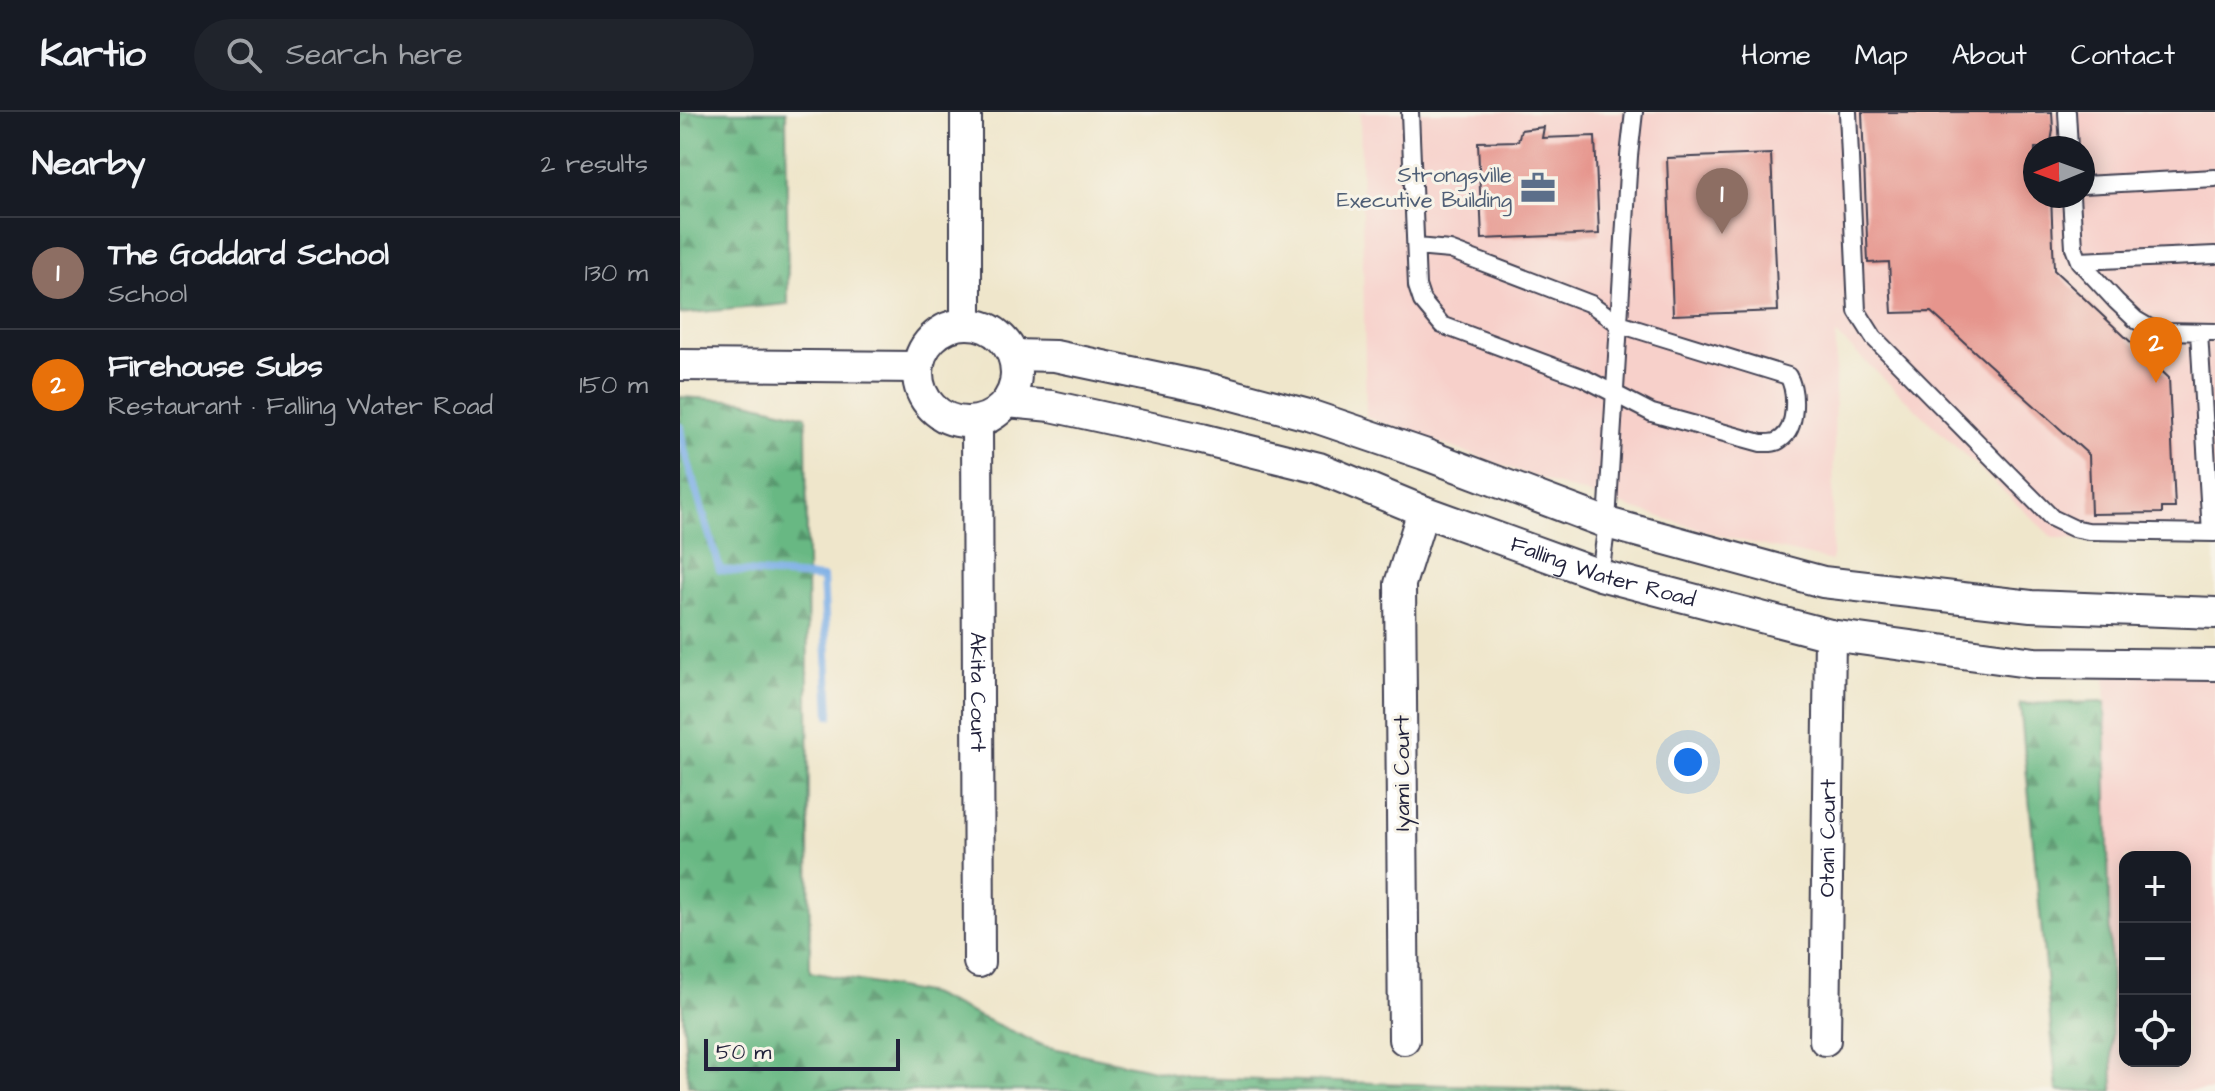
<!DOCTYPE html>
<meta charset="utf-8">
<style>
body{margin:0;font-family:"Architects Daughter",sans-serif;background:#20242c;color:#f1f3f6}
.controls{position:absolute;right:24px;bottom:24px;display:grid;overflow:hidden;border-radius:16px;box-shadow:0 4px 20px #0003}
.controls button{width:72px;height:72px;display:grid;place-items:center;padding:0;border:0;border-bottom:2px solid #363941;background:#171b24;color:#f1f3f6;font:40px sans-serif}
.compass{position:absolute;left:1343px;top:24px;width:72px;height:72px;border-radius:50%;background:#171b24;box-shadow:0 4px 20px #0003;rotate:269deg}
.scale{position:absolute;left:24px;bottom:20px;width:196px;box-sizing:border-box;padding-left:8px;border:4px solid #22223b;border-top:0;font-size:22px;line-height:28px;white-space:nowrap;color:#22223b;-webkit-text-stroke:6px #f7f3e8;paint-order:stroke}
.you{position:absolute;left:1008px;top:650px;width:28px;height:28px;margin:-20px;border:6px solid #fff;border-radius:50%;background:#1a73e8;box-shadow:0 0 0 12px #1a73e833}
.badge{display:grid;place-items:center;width:52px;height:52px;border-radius:50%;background:#d690ce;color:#fff;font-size:26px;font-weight:700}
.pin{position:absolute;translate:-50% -66px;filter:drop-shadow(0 2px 4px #0008)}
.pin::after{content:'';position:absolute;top:42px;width:28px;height:24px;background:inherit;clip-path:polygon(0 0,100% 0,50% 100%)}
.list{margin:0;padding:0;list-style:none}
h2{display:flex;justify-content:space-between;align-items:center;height:104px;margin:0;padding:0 32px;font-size:34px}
h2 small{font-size:26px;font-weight:400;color:#9ea1a6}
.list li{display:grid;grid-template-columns:52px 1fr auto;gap:24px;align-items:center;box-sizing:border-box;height:112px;padding:0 32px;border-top:2px solid #363941}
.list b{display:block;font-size:30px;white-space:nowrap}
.list p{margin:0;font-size:26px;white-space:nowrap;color:#9ea1a6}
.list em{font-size:26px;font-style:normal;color:#9ea1a6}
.icon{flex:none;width:44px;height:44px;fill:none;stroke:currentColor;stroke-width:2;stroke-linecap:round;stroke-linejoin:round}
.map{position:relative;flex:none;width:1535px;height:979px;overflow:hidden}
header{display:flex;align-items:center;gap:48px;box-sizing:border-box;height:112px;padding:0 40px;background:#171b24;border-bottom:2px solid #363941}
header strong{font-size:38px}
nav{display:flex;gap:44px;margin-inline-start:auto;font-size:28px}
.search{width:560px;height:72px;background:#20242c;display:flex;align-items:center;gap:20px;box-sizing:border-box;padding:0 28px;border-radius:44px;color:#9ea1a6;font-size:30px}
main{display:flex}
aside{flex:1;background:#171b24}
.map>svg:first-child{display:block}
.built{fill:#f7d0ca;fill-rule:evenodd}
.forest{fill:url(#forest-firs);stroke:#456d5f;stroke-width:2}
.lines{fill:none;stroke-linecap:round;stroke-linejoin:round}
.stream{stroke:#79ade6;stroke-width:8}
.building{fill:#e6958d}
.service-casing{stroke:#413f51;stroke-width:20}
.minor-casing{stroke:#413f51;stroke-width:34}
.service{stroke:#fff;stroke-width:16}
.minor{stroke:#fff;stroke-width:30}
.labels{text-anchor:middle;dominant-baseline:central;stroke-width:6;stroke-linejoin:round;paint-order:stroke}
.service-label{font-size:22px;fill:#4e5e75;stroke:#f7f3e8;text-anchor:end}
.street-label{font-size:22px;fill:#22223b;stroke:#f7f3e8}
</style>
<header>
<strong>Kartio</strong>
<div class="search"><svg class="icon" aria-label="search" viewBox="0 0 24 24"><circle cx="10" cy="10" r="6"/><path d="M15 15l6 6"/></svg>Search here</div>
<nav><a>Home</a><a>Map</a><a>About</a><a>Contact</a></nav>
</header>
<main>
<aside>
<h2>Nearby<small>2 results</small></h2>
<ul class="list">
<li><span class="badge" style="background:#8d6e63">1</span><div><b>The Goddard School</b><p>School</p></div><em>130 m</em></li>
<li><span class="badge" style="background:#e8710a">2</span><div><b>Firehouse Subs</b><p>Restaurant · Falling Water Road</p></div><em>150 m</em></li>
</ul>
</aside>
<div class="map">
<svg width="1535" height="979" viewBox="0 0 1535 979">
<defs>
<pattern id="forest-firs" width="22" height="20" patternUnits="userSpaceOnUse" patternTransform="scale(2)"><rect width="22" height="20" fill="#68b883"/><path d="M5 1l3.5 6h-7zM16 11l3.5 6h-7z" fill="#55956c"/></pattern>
</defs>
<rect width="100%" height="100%" fill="#f7f3e8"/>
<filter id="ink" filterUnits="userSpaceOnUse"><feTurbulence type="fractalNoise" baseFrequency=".0125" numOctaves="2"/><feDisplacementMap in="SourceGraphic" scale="16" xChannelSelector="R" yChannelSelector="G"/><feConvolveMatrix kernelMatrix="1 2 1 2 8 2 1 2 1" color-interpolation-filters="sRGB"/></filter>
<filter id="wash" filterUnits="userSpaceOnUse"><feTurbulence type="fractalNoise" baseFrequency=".006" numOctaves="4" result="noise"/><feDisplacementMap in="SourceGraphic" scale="32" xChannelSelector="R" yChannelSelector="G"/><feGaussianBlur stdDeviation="1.8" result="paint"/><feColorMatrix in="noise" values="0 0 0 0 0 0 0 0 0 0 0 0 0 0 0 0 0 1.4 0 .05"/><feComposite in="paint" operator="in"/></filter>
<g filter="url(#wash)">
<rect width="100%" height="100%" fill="#efe6cb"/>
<!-- built -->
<path class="built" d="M680,0H1535V428L1373,426L1156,222L1152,449L1041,424L872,371L686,305ZM1355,36H1403V84H1355Z
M1425,561L1535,562V979H1433ZM1445,745H1505V949H1445Z"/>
<!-- forest -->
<path class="forest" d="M0,0H106L108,192L0,202Z
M0,285L64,289L126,304L130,860L250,882L364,934L511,966L990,979H28L8,973L0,864Z
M1425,590L1433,979H1377L1340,592Z"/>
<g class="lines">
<!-- stream -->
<path class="stream" d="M0,315L3,334L40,458L143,466L150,603"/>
</g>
<g id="blocks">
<!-- building -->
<path class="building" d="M1182,0H1372L1373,18L1370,36H1355V84H1371L1374,158L1489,266L1495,396H1482V401L1411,402L1409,343L1251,200L1212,201L1209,150L1188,151Z
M864,15L862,26L915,24L919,122L802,127L798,30L838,29L841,18Z
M1091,42L1098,199L993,203L987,46Z"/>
</g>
</g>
<g filter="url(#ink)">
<use href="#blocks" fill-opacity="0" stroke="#413f51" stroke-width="2"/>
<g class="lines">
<!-- service casing -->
<g class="service-casing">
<path id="service" d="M730,0L737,174L742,189L762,213L904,266L972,301L1081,331C1089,331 1095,332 1101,327C1117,316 1117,279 1108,264L939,212L911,192L770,138L736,135
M1168,0L1177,199L1194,226L1372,406L1393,416L1408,419L1535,421
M1387,0L1389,36
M1403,73L1535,66
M1391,84L1394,136L1399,149L1436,189L1456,208L1468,215L1481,219L1535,220
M1399,149L1535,143
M1519,220L1531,421
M920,463L927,411L949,44L954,0"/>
</g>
<!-- minor casing -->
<g class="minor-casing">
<g id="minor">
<circle cx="287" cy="261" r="49"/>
<path d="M286,212V0"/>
<path d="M333,243L375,244L527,276L632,304L744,342L927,411L1143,470L1351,494L1535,501"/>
<path d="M0,253L237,255"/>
<path id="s1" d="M327,290L371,294L522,327L639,356L743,399L920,463L1150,523L1355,551L1535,553"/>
<path id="s2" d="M297,310L299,850"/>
<path d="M724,927L720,472L743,399"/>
<path id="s3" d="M1145,928L1150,523"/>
</g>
</g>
<!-- service -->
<use href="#service" class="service"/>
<!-- minor -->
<use href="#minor" class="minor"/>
</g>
</g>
<!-- icons -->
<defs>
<g id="office-bare" transform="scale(2.76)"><path d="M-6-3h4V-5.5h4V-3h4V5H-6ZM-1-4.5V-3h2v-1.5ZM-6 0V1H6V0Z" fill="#5c6f8a" stroke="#f7f3e8" stroke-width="2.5" paint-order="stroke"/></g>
</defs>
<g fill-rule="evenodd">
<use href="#office-bare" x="858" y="76"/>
</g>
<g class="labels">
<!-- service labels -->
<g class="service-label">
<text x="832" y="63">Strongsville<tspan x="832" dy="25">Executive Building</tspan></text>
</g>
<!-- street labels -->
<g class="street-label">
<text stroke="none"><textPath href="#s1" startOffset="622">Falling Water Road</textPath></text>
<text stroke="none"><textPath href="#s2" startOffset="270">Akita Court</textPath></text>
<text transform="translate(722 661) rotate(-90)">Iyami Court</text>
<text stroke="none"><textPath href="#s3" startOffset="202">Otani Court</textPath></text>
</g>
</g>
</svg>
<div class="controls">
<button>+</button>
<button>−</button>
<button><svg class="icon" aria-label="locate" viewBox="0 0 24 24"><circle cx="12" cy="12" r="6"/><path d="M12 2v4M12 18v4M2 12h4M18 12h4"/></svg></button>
</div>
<svg class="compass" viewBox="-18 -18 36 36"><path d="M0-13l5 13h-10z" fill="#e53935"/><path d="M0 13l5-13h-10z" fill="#9ea1a6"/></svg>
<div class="scale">50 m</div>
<div class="you"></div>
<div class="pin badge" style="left:1042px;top:122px;background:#8d6e63">1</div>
<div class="pin badge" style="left:1476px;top:271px;background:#e8710a">2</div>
</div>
</main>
